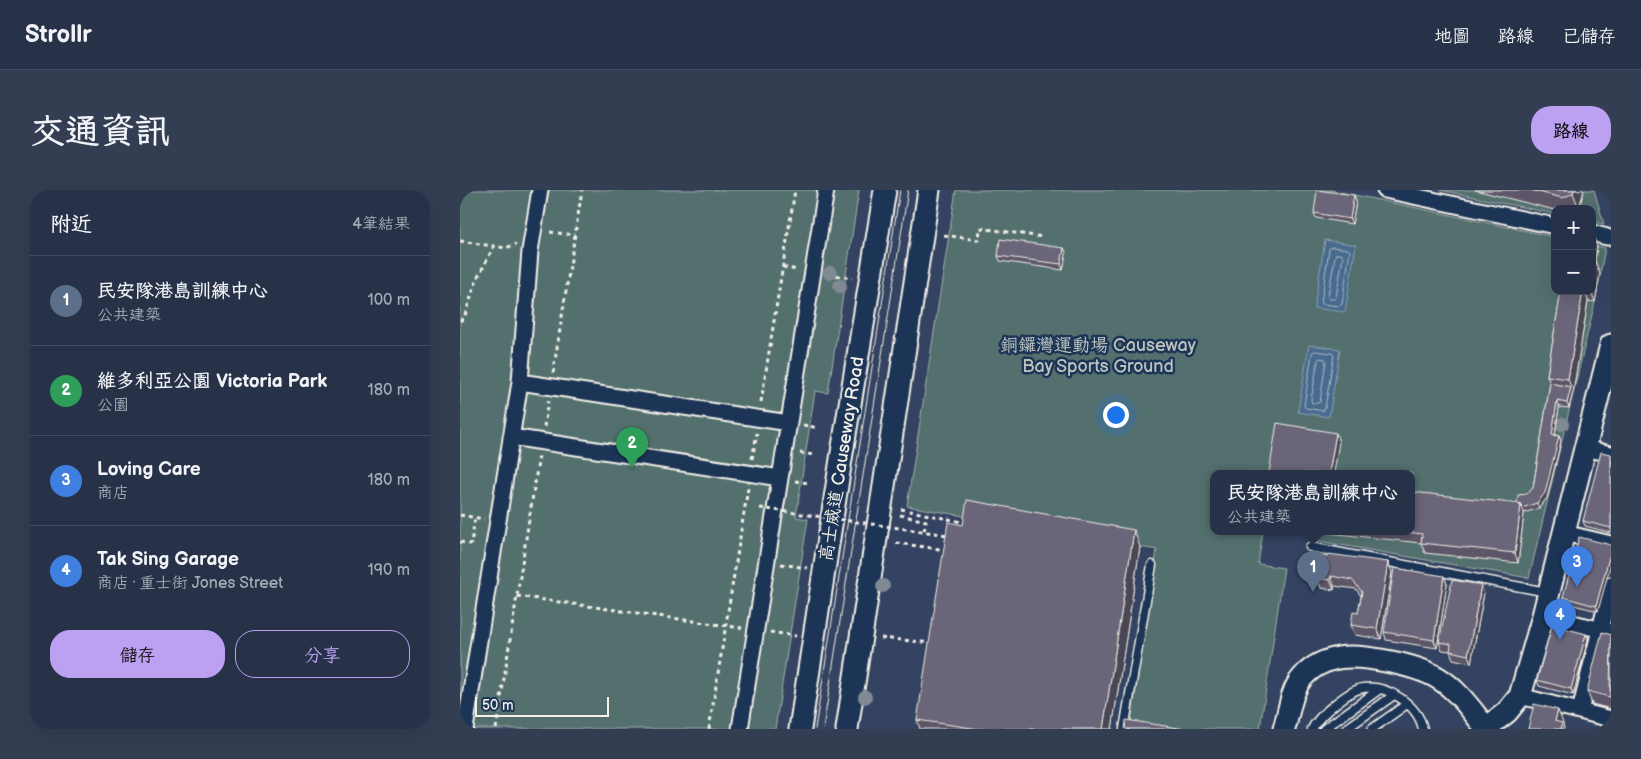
<!DOCTYPE html>
<html lang="zh-TW">
<meta charset="utf-8">
<style>
body{margin:0;font-family:"Balsamiq Sans","LXGW WenKai TC",sans-serif;background:#333e53;color:#f1f3f6}
.controls{position:absolute;right:15px;top:15px;display:grid;overflow:hidden;border-radius:10px;box-shadow:0 5px 20px #0002}
.controls button{width:45px;height:45px;display:grid;place-items:center;padding:0;border:0;border-bottom:1px solid #434d61;background:#273249;color:#f1f3f6;font:25px sans-serif}
.scale{position:absolute;left:15px;bottom:12px;width:134px;box-sizing:border-box;padding-left:5px;border:2px solid #f4f1e8;border-top:0;font-size:14px;line-height:18px;white-space:nowrap;color:#f4f1e8;-webkit-text-stroke:4px #1d3557;paint-order:stroke}
.you{position:absolute;left:655px;top:224px;width:18px;height:18px;margin:-12px;border:4px solid #fff;border-radius:50%;background:#1a73e8;box-shadow:0 0 0 8px #1a73e833}
.badge{display:grid;place-items:center;width:32px;height:32px;border-radius:50%;background:#bca0f2;color:#fff;font-size:16px;font-weight:700}
.pin{position:absolute;translate:-50% -41px;filter:drop-shadow(0 1px 2px #0008)}
.pin::after{content:'';position:absolute;top:26px;width:18px;height:15px;background:inherit;clip-path:polygon(0 0,100% 0,50% 100%)}
.popup{position:absolute;left:750px;top:280px;width:205px;height:65px;box-sizing:border-box;display:grid;place-content:center;border-radius:10px;background:#273249;filter:drop-shadow(0 1px 4px #0005);font-size:16px;white-space:nowrap;color:#a4aab4}
.popup b{font-size:19px;color:#f1f3f6}
.popup::after{content:'';position:absolute;left:50%;top:100%;margin-left:-10px;border:10px solid transparent;border-top-color:#273249}
.list{margin:0;padding:0;list-style:none}
h2{display:flex;justify-content:space-between;align-items:center;height:65px;margin:0;padding:0 20px;font-size:21px}
h2 small{font-size:16px;font-weight:400;color:#a4aab4}
.list li{display:grid;grid-template-columns:32px 1fr auto;gap:15px;align-items:center;box-sizing:border-box;height:90px;padding:0 20px;border-top:1px solid #434d61}
.list b{display:block;font-size:19px;white-space:nowrap}
.list p{margin:0;font-size:16px;white-space:nowrap;color:#a4aab4}
.list em{font-size:16px;font-style:normal;color:#a4aab4}
.actions{display:flex;gap:10px;padding:15px 20px}
.actions a{flex:1;padding:11px 0;border:1px solid #bca0f2;border-radius:20px;text-align:center;font-size:18px;color:#bca0f2}
.actions .main{background:#bca0f2;color:#111}
.map{position:relative;flex:none;width:1151px;height:539px;overflow:hidden;border-radius:20px}
header{display:flex;align-items:center;gap:30px;box-sizing:border-box;height:70px;padding:0 25px;background:#273249;border-bottom:1px solid #434d61}
header strong{font-size:24px}
nav{display:flex;gap:28px;margin-inline-start:auto;font-size:18px}
.intro{display:flex;align-items:center;justify-content:space-between;box-sizing:border-box;height:120px;padding:0 30px}
h1{margin:0;font-size:35px}
.button{padding:12px 22px;border-radius:20px;background:#bca0f2;color:#111;font-size:18px;font-weight:700}
main{display:flex;gap:30px;padding:0 30px}
aside{flex:1;background:#273249;border-radius:20px;box-shadow:0 5px 20px #0002}
.map>svg:first-child{display:block}
.green{fill:#53706e;stroke:#a4b0ab}
.water{fill:#476a8e;stroke:#8ca0b2}
.lines{fill:none;stroke-linecap:round;stroke-linejoin:round}
.shore{stroke:#afbbc4;stroke-width:1}
.lane-casing{stroke:#f4f1e8;stroke-width:11}
.street-casing{stroke:#f4f1e8;stroke-width:19}
.secondary-casing{stroke:#f4f1e8;stroke-width:25}
.path{stroke:#f4f1e8;stroke-width:3;stroke-dasharray:4 4;stroke-linecap:butt}
.lane{stroke:#1d3557;stroke-width:8}
.street{stroke:#1d3557;stroke-width:15}
.secondary{stroke:#1d3557;stroke-width:21}
.tram{stroke:#f4f1e8;stroke-width:1}
.path-bridge{stroke:#f4f1e8;stroke-width:3;stroke-dasharray:4 4;stroke-linecap:butt}
.tree{fill:#7f8a94}
.wall{fill:#5b5768;stroke:#f4f1e8}
.shaded-wall{fill:#4a4755;stroke:#f4f1e8}
.building{fill:#6a6579;stroke:#f4f1e8}
.labels{text-anchor:middle;dominant-baseline:central;stroke-width:5;stroke-linejoin:round;paint-order:stroke}
.park-label{font-size:18px;fill:#bcc4bd;stroke:#1d3557}
.street-label{font-size:18px;fill:#f4f1e8;stroke:#1d3557}
</style>
<header>
<strong>Strollr</strong>
<nav><a>地圖</a><a>路線</a><a>已儲存</a></nav>
</header>
<div class="intro"><h1>交通資訊</h1><a class="button">路線</a></div>
<main>
<aside>
<h2>附近<small>4筆結果</small></h2>
<ul class="list">
<li><span class="badge" style="background:#5c6f8a">1</span><div><b>民安隊港島訓練中心</b><p>公共建築</p></div><em>100 m</em></li>
<li><span class="badge" style="background:#2e9e5b">2</span><div><b>維多利亞公園 Victoria Park</b><p>公園</p></div><em>180 m</em></li>
<li><span class="badge" style="background:#3f7fe0">3</span><div><b>Loving Care</b><p>商店</p></div><em>180 m</em></li>
<li><span class="badge" style="background:#3f7fe0">4</span><div><b>Tak Sing Garage</b><p>商店 · 重士街 Jones Street</p></div><em>190 m</em></li>
</ul>
<div class="actions"><a class="main">儲存</a><a>分享</a></div>
</aside>
<div class="map">
<svg width="1151" height="539" viewBox="0 0 1151 539">
<rect width="100%" height="100%" fill="#344361"/>
<filter id="ink" filterUnits="userSpaceOnUse"><feTurbulence type="fractalNoise" baseFrequency=".02" numOctaves="2"/><feDisplacementMap in="SourceGraphic" scale="10" xChannelSelector="R" yChannelSelector="G"/><feConvolveMatrix kernelMatrix="1 2 1 2 8 2 1 2 1" color-interpolation-filters="sRGB"/></filter>
<g filter="url(#ink)">
<!-- green -->
<path class="green" d="M0,0H399L368,203L355,201L336,327L348,329L315,539H0Z
M496,0H871L1095,47V101H1132V55L1145,58L1135,112L1069,388L852,350L854,341H952V283H754V341H803L798,374L824,378L800,539H670L697,360L447,316Z
M980,0H1134L1144,34L1132,32V19H1095V24Z"/>
<!-- water -->
<path class="water" d="M865,50L896,55L885,122L854,118Z
M849,155L880,159L869,227L838,222Z"/>
<g class="lines">
<!-- shore -->
<path class="shore" d="M872,57L888,59L890,61L882,114L879,116L862,114L861,112L869,59Z
M876,64H881L883,67L876,107L874,109H869L868,106Z
M855,161L872,163L874,165L865,218L863,221L846,218L844,216L852,163Z
M860,168L865,169L866,171L860,212L857,213H852L851,210L858,170Z"/>
<!-- lane casing -->
<g class="lane-casing">
<path id="lane" d="M850,357L1087,402
M664,539L692,375
M852,539C858,526 889,500 903,498C927,494 958,515 963,539
M864,539L920,499
M886,539L934,505
M912,539L947,514"/>
</g>
<!-- street casing -->
<g class="street-casing">
<path id="street" d="M925,0L1095,36
M1132,43L1147,47
M60,192L329,233
M51,247L320,288
M1125,258L1151,264
M1104,343L1151,354
M1083,426L1151,442
M1060,506L1151,529
M1120,521L1151,395
M5,539L60,192L70,61L80,0
M280,539L366,0"/>
</g>
<!-- secondary casing -->
<g class="secondary-casing">
<path id="secondary" d="M340,539L381,269L425,0
M387,539L469,0
M824,539C829,523 830,506 839,492C848,479 862,471 878,468C902,464 957,475 978,488C998,500 1012,521 1026,538
M1025,539L1047,522L1060,506L1083,426L1151,155"/>
</g>
<!-- path -->
<path class="path" d="M90,42L115,45
M484,45L519,50L520,38L583,47
M0,51L46,58L56,54
M323,77L337,80
M368,84L392,88
M0,131L4,128L17,89L34,56
M93,183L122,0
M301,212L335,0
M343,235L358,238
M84,237L88,211
M340,263L354,265
M292,269L297,243
M335,291L349,293
M441,319L507,333
M0,325L24,329
M440,325L466,331L464,341
M0,352L11,354L15,327
M436,353L487,360
M321,374L347,378
M57,406L282,438
M310,442L336,446
M421,448L472,453
M36,539L79,266
M249,539L288,298"/>
<!-- lane -->
<use href="#lane" class="lane"/>
<!-- street -->
<use href="#street" class="street"/>
<!-- secondary -->
<use href="#secondary" class="secondary"/>
<!-- tram -->
<path class="tram" d="M355,539L440,0
M363,539L448,0"/>
<!-- path-bridge -->
<path class="path-bridge" d="M300,318L488,345"/>
</g>
<!-- trees -->
<g class="tree">
<circle cx="370" cy="83" r="7"/>
<circle cx="380" cy="96" r="7"/>
<circle cx="1102" cy="234" r="7"/>
<circle cx="423" cy="396" r="7"/>
<circle cx="405" cy="507" r="7"/>
</g>
<!-- wall -->
<path class="wall" d="M1015,0H1124L1119,18L1095,19V20Z
M894,5L896,11L892,34L856,28L854,23Z
M1132,43L1137,56L1135,71L1140,84L1135,112L1128,111L1113,202L1109,218L1099,217L1095,245L1099,246L1101,251L1087,308L1079,318L1064,323L1058,373L965,363L961,353L868,343L867,341H952L1057,313L1073,298L1090,193L1087,186L1101,101H1132Z
M604,58L606,63L603,80L540,71L538,66Z
M1151,264V343L1125,336L1123,331Z
M503,335L680,357L652,539H460L457,530Z
M1151,355L1138,421L1105,413L1103,407Z
M868,367L928,372L932,382L921,449L895,445L891,435L898,423L901,406L896,399L874,396V400L861,398L857,388Z
M984,386L987,394L977,458L926,450L924,442Z
M1024,403L1011,473L993,469L990,461L982,460L979,452Z
M1126,444L1128,449L1113,505L1079,496L1077,490Z
M1151,445V519L1132,514L1127,501Z"/>
<!-- shaded-wall -->
<path class="shaded-wall" d="M1114,0H1124L1119,18L1113,3Z
M894,5L896,11L892,34L890,29Z
M1132,43L1137,56L1133,83L1132,82Z
M604,58L606,63L603,80L601,74Z
M1135,71L1140,84L1135,112L1131,101H1132V88Z
M1123,101H1125L1128,111L1113,202L1109,218L1107,213L1111,197L1108,189Z
M1097,211L1099,217L1094,250L1092,245Z
M876,243L879,252L874,283H869Z
M1099,246L1101,251L1087,308L1079,318L1077,313Z
M1061,314L1064,323L1058,373L1055,363Z
M674,340L680,357L652,539H643Z
M1151,360V373L1138,421L1136,416Z
M928,372L932,382L921,449L917,439Z
M871,386L874,396V400L870,390Z
M984,386L987,394L977,458L974,450Z
M1021,395L1024,403L1011,473L1008,465Z
M1126,444L1128,449L1113,505L1111,499Z
M1098,520L1103,533L1104,539H1098L1095,531Z"/>
<!-- building -->
<path class="building" d="M857,0L894,5L890,29L854,23Z
M1070,0H1114L1113,3L1103,8Z
M540,49L604,58L601,74L538,66Z
M1132,70L1135,71L1132,88Z
M1101,101H1123L1108,189L1087,186Z
M1090,193L1111,197L1107,213L1097,211L1092,245L1099,246L1085,303L1077,313L1062,318L1061,314L1057,313L1058,305L1067,304L1073,298Z
M817,233L876,243L869,283H809Z
M1141,262L1151,264V338L1123,331Z
M952,302L1061,314L1055,363L961,353L962,344L936,341H952Z
M507,310L674,340L643,539H519L457,530L488,332L503,335Z
M1119,347L1151,355V360L1136,416L1103,407Z
M868,364L928,372L917,439L891,435L893,422L898,423L902,402L892,390L871,386L870,390L857,388L861,366L868,367Z
M934,378L984,386L974,450L924,442Z
M992,390L1021,395L1008,465L990,461L991,454L979,452Z
M1092,435L1126,444L1111,499L1077,490Z
M1142,442L1151,445L1150,507L1127,501Z
M1074,514L1098,520L1095,531L1102,533L1101,539H1068Z
M666,530L725,539H665Z"/>
</g>
<g class="labels">
<!-- park labels -->
<g class="park-label">
<text x="638" y="155">銅鑼灣運動場 Causeway<tspan x="638" dy="21">Bay Sports Ground</tspan></text>
</g>
<!-- street labels -->
<g class="street-label">
<text transform="translate(382 269) rotate(-81)">高士威道 Causeway Road</text>
</g>
</g>
</svg>
<div class="controls">
<button>+</button>
<button>−</button>
</div>
<div class="scale">50 m</div>
<div class="you"></div>
<div class="pin badge" style="left:853px;top:402px;background:#5c6f8a">1</div>
<div class="popup"><b>民安隊港島訓練中心</b>公共建築</div>
<div class="pin badge" style="left:172px;top:278px;background:#2e9e5b">2</div>
<div class="pin badge" style="left:1117px;top:397px;background:#3f7fe0">3</div>
<div class="pin badge" style="left:1100px;top:450px;background:#3f7fe0">4</div>
</div>
</main>
